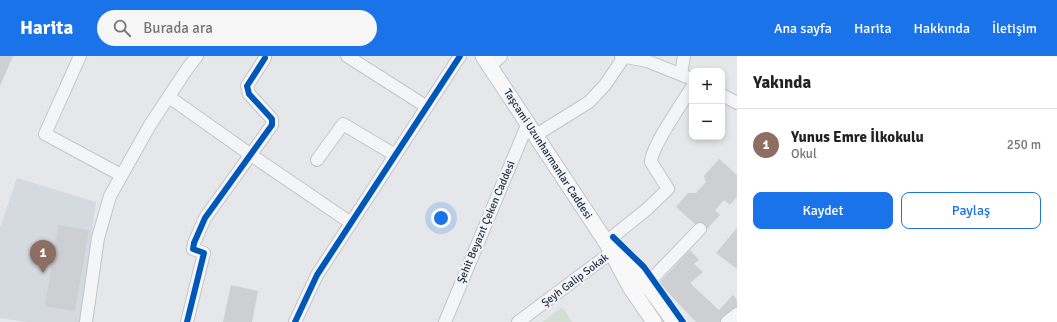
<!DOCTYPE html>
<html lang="tr">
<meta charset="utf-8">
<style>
body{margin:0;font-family:Signika,sans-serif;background:#f6f6f6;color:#222}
.controls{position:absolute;right:12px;top:12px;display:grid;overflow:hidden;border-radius:8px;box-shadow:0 2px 6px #0003}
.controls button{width:36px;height:36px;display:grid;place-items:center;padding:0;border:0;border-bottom:1px solid #e0e0e0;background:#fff;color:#222;font:20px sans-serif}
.you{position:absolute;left:441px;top:162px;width:14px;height:14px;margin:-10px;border:3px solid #fff;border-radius:50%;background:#1a73e8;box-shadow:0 0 0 6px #1a73e833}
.badge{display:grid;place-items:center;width:26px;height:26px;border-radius:50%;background:#1a73e8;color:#fff;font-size:13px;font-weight:700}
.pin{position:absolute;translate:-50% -33px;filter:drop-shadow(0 1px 2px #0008)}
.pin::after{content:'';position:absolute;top:21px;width:14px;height:12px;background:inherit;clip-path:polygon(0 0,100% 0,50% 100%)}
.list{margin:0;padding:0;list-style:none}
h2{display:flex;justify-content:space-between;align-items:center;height:52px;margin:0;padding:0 16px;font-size:17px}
h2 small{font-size:13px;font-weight:400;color:#767676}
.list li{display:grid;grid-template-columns:26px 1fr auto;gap:12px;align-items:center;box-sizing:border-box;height:72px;padding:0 16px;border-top:1px solid #e0e0e0}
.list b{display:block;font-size:15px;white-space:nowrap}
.list p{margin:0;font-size:13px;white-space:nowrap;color:#767676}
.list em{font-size:13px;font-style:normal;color:#767676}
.actions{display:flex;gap:8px;padding:12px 16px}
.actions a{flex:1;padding:9px 0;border:1px solid #1a73e8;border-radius:8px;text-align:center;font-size:14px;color:#1a73e8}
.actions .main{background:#1a73e8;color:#fff}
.icon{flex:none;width:22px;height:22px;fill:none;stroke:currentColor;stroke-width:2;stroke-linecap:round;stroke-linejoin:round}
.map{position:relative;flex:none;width:737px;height:266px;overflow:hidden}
header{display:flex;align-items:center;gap:24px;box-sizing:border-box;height:56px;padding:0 20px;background:#1a73e8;color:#fff}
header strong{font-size:19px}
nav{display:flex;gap:22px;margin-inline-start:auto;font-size:14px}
.search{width:280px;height:36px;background:#f6f6f6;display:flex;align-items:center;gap:10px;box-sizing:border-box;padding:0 14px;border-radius:22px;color:#767676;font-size:15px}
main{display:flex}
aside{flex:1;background:#fff}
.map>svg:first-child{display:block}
.built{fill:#d5dae1}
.green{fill:#d5ded5}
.building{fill:#cdcfd3}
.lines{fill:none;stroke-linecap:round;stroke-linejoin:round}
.minor-casing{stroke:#c3c5c8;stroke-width:14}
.major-casing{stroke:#c0c4c8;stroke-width:17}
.minor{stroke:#f4f5f7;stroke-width:12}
.major{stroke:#f8f8f8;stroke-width:15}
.cycleway-casing{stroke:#f3f5f9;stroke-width:8}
.cycleway{stroke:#0057b8;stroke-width:6}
.labels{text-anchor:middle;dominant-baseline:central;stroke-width:4;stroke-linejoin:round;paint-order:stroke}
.street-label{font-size:11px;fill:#283347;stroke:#f3f5f9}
</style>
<header>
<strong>Harita</strong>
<div class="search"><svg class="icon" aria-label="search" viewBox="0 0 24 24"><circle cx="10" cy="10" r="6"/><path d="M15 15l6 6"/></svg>Burada ara</div>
<nav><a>Ana sayfa</a><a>Harita</a><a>Hakkında</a><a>İletişim</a></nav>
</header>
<main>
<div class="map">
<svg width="737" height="266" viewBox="0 0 737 266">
<rect width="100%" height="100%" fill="#e5e7ea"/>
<!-- built -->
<path class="built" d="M17,122L96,146L80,266H26L0,262V172Z"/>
<!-- green -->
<path class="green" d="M562,251L572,266H542Z"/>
<!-- building -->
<path class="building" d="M0,0H13L0,30Z
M719,103L737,119V141L730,149L724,144L715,154L720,159L704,176L676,151L688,137H696L706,126L704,120Z
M58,169L89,174L75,255L45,250Z
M737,172V213L716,197Z
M690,194L699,204L694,208L703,216L690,227L719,254L733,239L737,244V251L722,266H696L659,227Z
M231,229L258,235L252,266H223Z"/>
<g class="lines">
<!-- minor casing -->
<g class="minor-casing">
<path id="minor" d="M80,0L45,78L121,119
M347,0L427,51
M621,0L647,5L692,23
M490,10L501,0
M681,18L684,0
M722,39L737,47
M169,41L251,99L351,167
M536,79L589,46L605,29L624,1
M317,104L343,68L395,99
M606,186L646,154L668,133L651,106C651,91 683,46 692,31
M647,228L700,173
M86,266L98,182L110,140L150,69L187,13L197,0
M187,266L204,197L193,193L194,187L205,162L272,69V63L249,38L247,30L265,2
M295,266L317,219L460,0
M445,266L528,67
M518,266L612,196
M727,266L737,258"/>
</g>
<!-- major casing -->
<g class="major-casing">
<path id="major" d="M483,0L606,186L630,231L654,266
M615,198C641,219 655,239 674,266"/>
</g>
<!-- minor -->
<use href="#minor" class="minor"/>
<!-- major -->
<use href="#major" class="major"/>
<!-- cycleway casing -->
<g class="cycleway-casing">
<path id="cycleway" d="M613,181L644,211L683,266
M187,266L204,197L193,193L194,187L205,162L272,69V63L249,38L247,30L265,2
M295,266L317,219L460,0"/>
</g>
<!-- cycleway -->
<use href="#cycleway" class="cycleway"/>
</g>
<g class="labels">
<!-- street labels -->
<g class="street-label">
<text transform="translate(548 98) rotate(57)">Taşcami Uzunharmanlar Caddesi</text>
<text transform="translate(486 166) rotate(-67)">Şehit Beyazıt Çeken Caddesi</text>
<text transform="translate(575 224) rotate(-37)">Şeyh Galip Sokak</text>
</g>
</g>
</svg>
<div class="controls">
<button>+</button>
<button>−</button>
</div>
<div class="you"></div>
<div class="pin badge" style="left:43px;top:217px;background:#8d6e63">1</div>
</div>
<aside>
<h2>Yakında<small></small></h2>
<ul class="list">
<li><span class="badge" style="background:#8d6e63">1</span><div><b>Yunus Emre İlkokulu</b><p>Okul</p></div><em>250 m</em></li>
</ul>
<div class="actions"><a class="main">Kaydet</a><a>Paylaş</a></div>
</aside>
</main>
